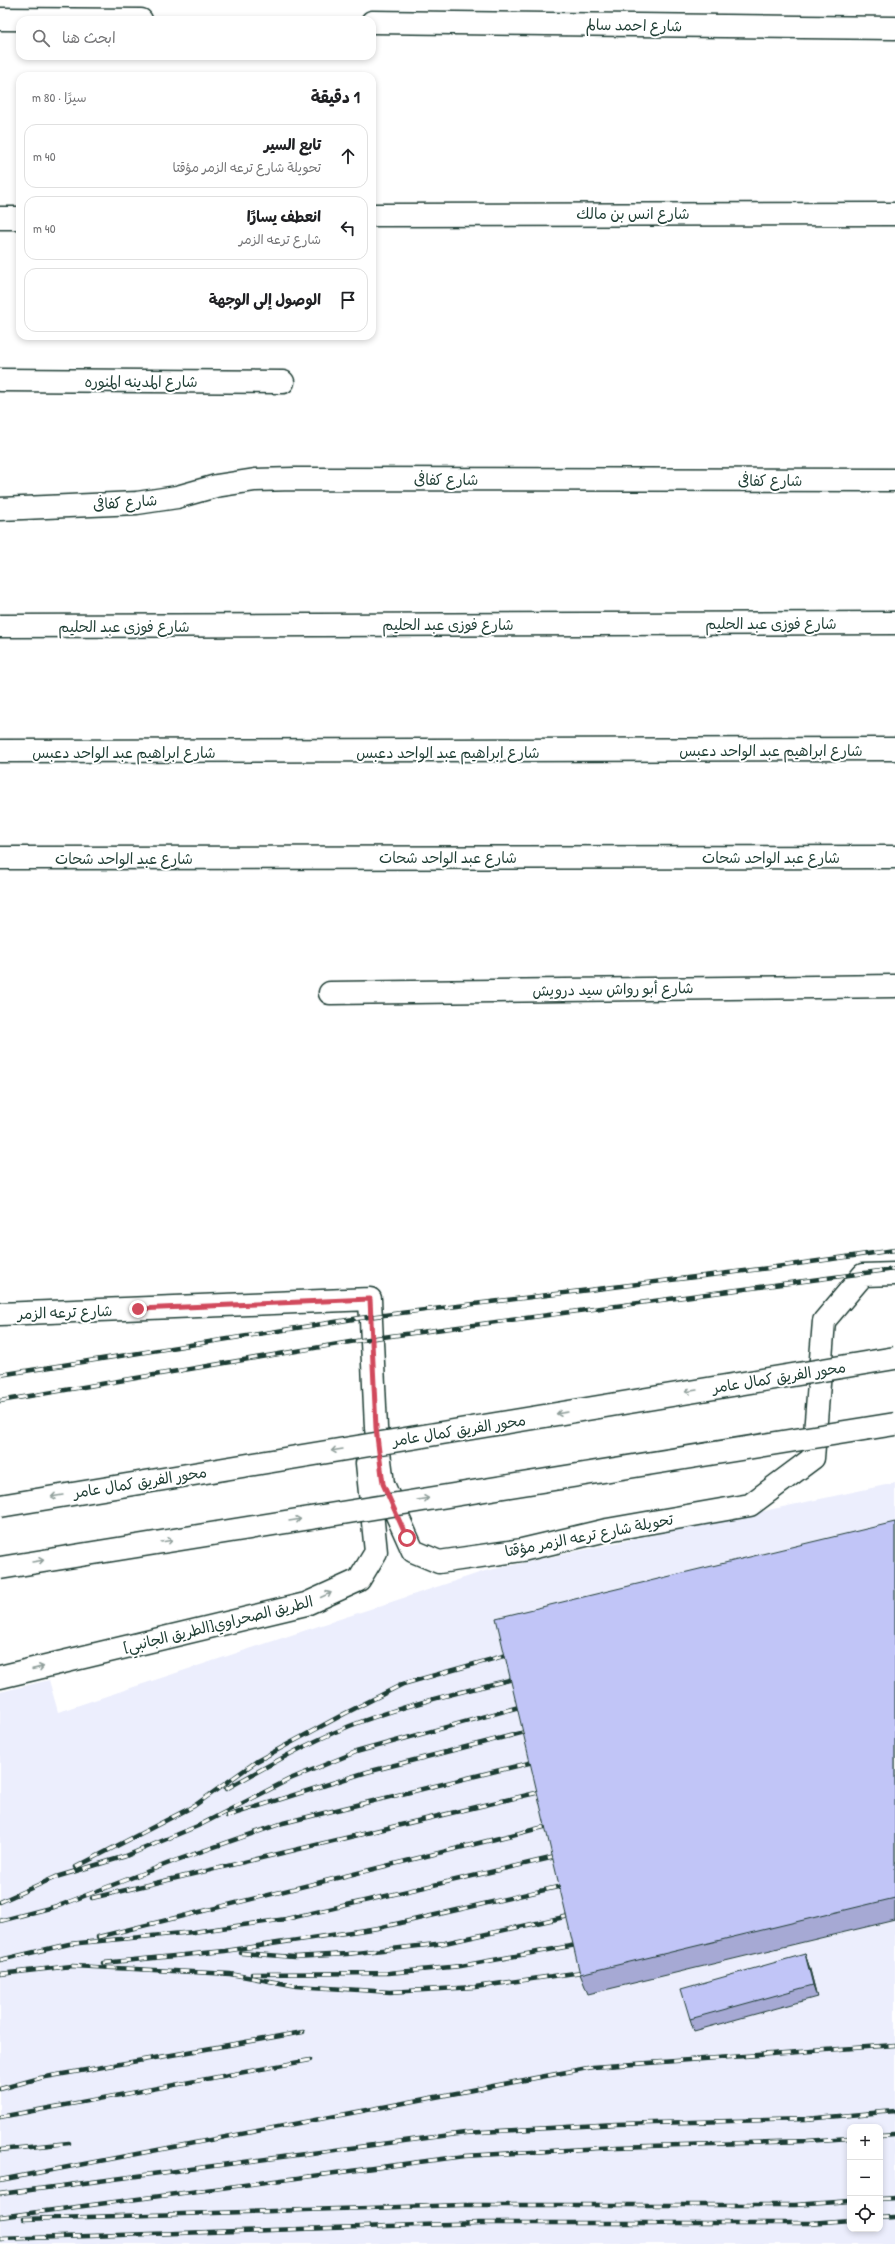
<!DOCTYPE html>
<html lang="ar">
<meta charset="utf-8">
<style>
body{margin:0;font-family:"Patrick Hand","Playpen Sans Arabic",sans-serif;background:#f2f2f2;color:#202124;direction:rtl}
.controls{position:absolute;right:12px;bottom:12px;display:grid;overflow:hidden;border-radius:8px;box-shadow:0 2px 6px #0003}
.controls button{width:36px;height:36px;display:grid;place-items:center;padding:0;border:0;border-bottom:1px solid #e0e0e0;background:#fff;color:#202124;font:20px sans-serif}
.stop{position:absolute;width:12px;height:12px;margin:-9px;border:3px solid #d1495b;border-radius:50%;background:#fff}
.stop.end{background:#d1495b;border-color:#fff;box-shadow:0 1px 4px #0008}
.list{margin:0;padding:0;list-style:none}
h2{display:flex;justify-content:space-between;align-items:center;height:52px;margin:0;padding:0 16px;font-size:17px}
h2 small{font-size:13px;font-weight:400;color:#757577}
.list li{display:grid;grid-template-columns:26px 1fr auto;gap:12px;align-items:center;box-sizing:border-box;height:64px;margin:0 8px 8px;padding:0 8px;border:1px solid #e0e0e0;border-radius:12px}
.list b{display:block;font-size:15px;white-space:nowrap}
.list p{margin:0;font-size:13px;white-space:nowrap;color:#757577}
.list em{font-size:13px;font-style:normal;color:#757577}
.icon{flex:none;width:22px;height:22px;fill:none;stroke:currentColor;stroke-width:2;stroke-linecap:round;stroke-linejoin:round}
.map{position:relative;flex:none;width:895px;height:2244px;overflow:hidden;direction:ltr}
.search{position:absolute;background:#fff;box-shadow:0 2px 6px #0003;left:16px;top:16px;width:360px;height:44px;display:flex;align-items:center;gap:10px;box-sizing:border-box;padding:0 14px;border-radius:12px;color:#757577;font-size:15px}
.panel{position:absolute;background:#fff;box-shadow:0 2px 6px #0003;left:16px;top:72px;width:360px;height:268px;border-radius:12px;direction:rtl}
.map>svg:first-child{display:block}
.built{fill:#eceefd;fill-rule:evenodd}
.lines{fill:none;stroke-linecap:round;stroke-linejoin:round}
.minor-casing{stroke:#1f3d34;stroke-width:25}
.minor{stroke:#fff;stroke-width:22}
.rail-casing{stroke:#1f3d34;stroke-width:4.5}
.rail{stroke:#fff;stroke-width:3;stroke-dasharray:9;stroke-linecap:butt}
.highway-bridge-casing{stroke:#1f3d34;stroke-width:25;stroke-linecap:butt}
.highway-bridge{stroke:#fff;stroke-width:22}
.wall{fill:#a6a9d4;stroke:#1f3d34}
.shaded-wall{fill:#878aad;stroke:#1f3d34}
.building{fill:#c1c5f7;stroke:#1f3d34}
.oneway{stroke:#8f9e9a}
.route{stroke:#d1495b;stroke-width:5}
.labels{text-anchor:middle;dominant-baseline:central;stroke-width:4;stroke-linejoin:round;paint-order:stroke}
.street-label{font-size:15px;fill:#1f3d34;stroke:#fff}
</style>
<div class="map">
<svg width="895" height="2244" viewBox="0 0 895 2244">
<rect width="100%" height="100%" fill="#fff"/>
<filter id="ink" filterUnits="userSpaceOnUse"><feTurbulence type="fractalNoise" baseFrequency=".025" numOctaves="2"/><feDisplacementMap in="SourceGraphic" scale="8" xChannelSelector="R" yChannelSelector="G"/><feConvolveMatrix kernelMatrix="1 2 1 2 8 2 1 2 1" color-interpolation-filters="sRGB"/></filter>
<g filter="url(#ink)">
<!-- built -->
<path class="built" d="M895,1483V2244H0V1692L49,1680L58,1712L485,1571ZM850,2127H880V2229H850Z"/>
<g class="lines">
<!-- minor casing -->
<g class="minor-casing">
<path id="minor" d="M0,19L141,20
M372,22L895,28
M372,215L895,214
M0,218H20
M0,380L283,382
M0,509L137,503L177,497L216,486L255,480L294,479L895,480
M0,626L895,623
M0,751L895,749
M0,858L895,857
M330,993L895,986
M370,1299L376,1428L383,1484L413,1551L439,1562L522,1550L607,1530L750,1505L813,1458L824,1321L863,1275L895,1274
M0,1314L370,1299
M0,1677L306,1604L359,1580L376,1552L367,1463"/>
</g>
<!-- minor -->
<use href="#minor" class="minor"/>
<!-- rail casing -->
<g class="rail-casing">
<path id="rail" d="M0,1375L360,1318L769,1268L895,1250
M0,1401L368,1339L895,1269
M226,1789C270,1765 315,1738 363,1721C412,1703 462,1692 513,1679
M227,1816L367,1772L525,1732
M76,1867L194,1806L257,1761L344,1714L403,1684L507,1655
M92,1898L540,1792
M0,1902L56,1877L126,1856L200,1825L290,1779L356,1752L519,1707
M0,1921L61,1905L177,1860L283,1823L533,1762
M98,1937L548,1826
M241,1953L294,1957L347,1954L445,1943L569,1916
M0,1960L69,1944L193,1932L286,1919L555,1857
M103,1963L225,1951L378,1928L562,1886
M0,1974L72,1966L135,1969L230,1974L297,1986L390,1992L475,1987L582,1972
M252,1974L389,1973L461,1966L576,1945
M0,2089L40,2078L303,2032
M0,2117L310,2060
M880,2135L895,2134
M0,2150L69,2143
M0,2180L593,2067L895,2045
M0,2194L465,2133L616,2124L806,2119L895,2111
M880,2199L895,2198
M0,2217L465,2156L617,2147L806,2141L850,2138
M880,2218L895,2217
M24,2219L463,2205H795L850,2201
M0,2239L479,2223H810L850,2220"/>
</g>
<!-- rail -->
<use href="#rail" class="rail"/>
<!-- highway-bridge casing -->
<g class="highway-bridge-casing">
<path id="highway-bridge" d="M0,1506L895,1358
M0,1568L895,1424"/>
</g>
<!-- highway-bridge -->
<use href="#highway-bridge" class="highway-bridge"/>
</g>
<!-- wall -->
<path class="wall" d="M895,1522V1920L588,1994L580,1974Z
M805,1954L809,1966L817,1997L694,2031L690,2019Z"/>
<!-- shaded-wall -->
<path class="shaded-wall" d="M805,1954L809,1966L817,1997L813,1985Z"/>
<!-- building -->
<path class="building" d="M895,1522V1898L580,1974L496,1618Z
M805,1954L813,1985L690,2019L681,1989Z"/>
<!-- one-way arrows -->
<defs><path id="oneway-shaft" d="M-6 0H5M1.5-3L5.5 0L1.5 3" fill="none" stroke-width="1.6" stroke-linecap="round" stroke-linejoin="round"/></defs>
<g class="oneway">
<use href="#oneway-shaft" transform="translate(691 1391) rotate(171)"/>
<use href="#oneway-shaft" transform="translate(562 1413) rotate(171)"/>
<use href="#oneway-shaft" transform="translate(337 1450) rotate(171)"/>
<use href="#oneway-shaft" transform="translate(57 1496) rotate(171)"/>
<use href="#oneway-shaft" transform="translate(423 1499) rotate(-9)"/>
<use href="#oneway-shaft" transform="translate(295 1520) rotate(-9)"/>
<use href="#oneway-shaft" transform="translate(167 1541) rotate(-9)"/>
<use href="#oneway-shaft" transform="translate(38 1561) rotate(-9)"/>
<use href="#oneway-shaft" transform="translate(326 1595) rotate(-25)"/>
<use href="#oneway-shaft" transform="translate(38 1668) rotate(-13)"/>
</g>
</g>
<g class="lines" filter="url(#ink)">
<!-- route -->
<path class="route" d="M138,1309L370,1299L376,1428L383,1484L407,1538"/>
</g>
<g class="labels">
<!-- street labels -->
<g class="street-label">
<text transform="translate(634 25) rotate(1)">شارع احمد سالم</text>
<text x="633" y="213">شارع انس بن مالك</text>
<text x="141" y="381">شارع المدينه المنوره</text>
<text x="446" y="479">شارع كفافى</text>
<text x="770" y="480">شارع كفافى</text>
<text transform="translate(125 502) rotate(-4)">شارع كفافى</text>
<text x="771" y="623">شارع فوزى عبد الحليم</text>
<text x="448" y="624">شارع فوزى عبد الحليم</text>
<text x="124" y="626">شارع فوزى عبد الحليم</text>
<text x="771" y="750">شارع ابراهيم عبد الواحد دعبس</text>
<text x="124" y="752">شارع ابراهيم عبد الواحد دعبس</text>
<text x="448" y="752">شارع ابراهيم عبد الواحد دعبس</text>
<text x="448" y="857">شارع عبد الواحد شحات</text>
<text x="771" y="857">شارع عبد الواحد شحات</text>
<text x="124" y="858">شارع عبد الواحد شحات</text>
<text transform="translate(613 989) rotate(-1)">شارع أبو رواش سيد درويش</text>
<text transform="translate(65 1312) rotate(-2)">شارع ترعه الزمر</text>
<text transform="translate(779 1377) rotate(-9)">محور الفريق كمال عامر</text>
<text transform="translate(459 1430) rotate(-9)">محور الفريق كمال عامر</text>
<text transform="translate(140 1482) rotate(-9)">محور الفريق كمال عامر</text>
<text transform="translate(589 1535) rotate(-11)">تحويلة شارع ترعه الزمر مؤقتا</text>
<text transform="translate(218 1624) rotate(-14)">الطريق الصحراوي[الطريق الجانبي]</text>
</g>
</g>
</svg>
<div class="controls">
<button>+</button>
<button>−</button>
<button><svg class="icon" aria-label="locate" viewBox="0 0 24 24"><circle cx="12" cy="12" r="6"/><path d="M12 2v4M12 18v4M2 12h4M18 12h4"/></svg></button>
</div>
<div class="stop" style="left:407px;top:1538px"></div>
<div class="stop end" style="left:138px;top:1309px"></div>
<div class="search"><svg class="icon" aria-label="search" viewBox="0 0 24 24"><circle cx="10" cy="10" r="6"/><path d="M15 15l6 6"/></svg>ابحث هنا</div>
<section class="panel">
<h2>1 دقيقة<small>سيرًا · 80 m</small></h2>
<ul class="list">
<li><svg class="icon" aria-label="ahead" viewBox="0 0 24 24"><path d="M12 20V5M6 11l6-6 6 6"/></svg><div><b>تابع السير</b><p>تحويلة شارع ترعه الزمر مؤقتا</p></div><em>40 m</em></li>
<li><svg class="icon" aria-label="left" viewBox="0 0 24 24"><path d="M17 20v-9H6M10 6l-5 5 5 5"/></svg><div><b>انعطف يسارًا</b><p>شارع ترعه الزمر</p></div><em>40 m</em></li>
<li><svg class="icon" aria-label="arrive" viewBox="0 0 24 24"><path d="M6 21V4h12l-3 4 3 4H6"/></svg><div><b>الوصول إلى الوجهة</b></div></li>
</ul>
</section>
</div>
